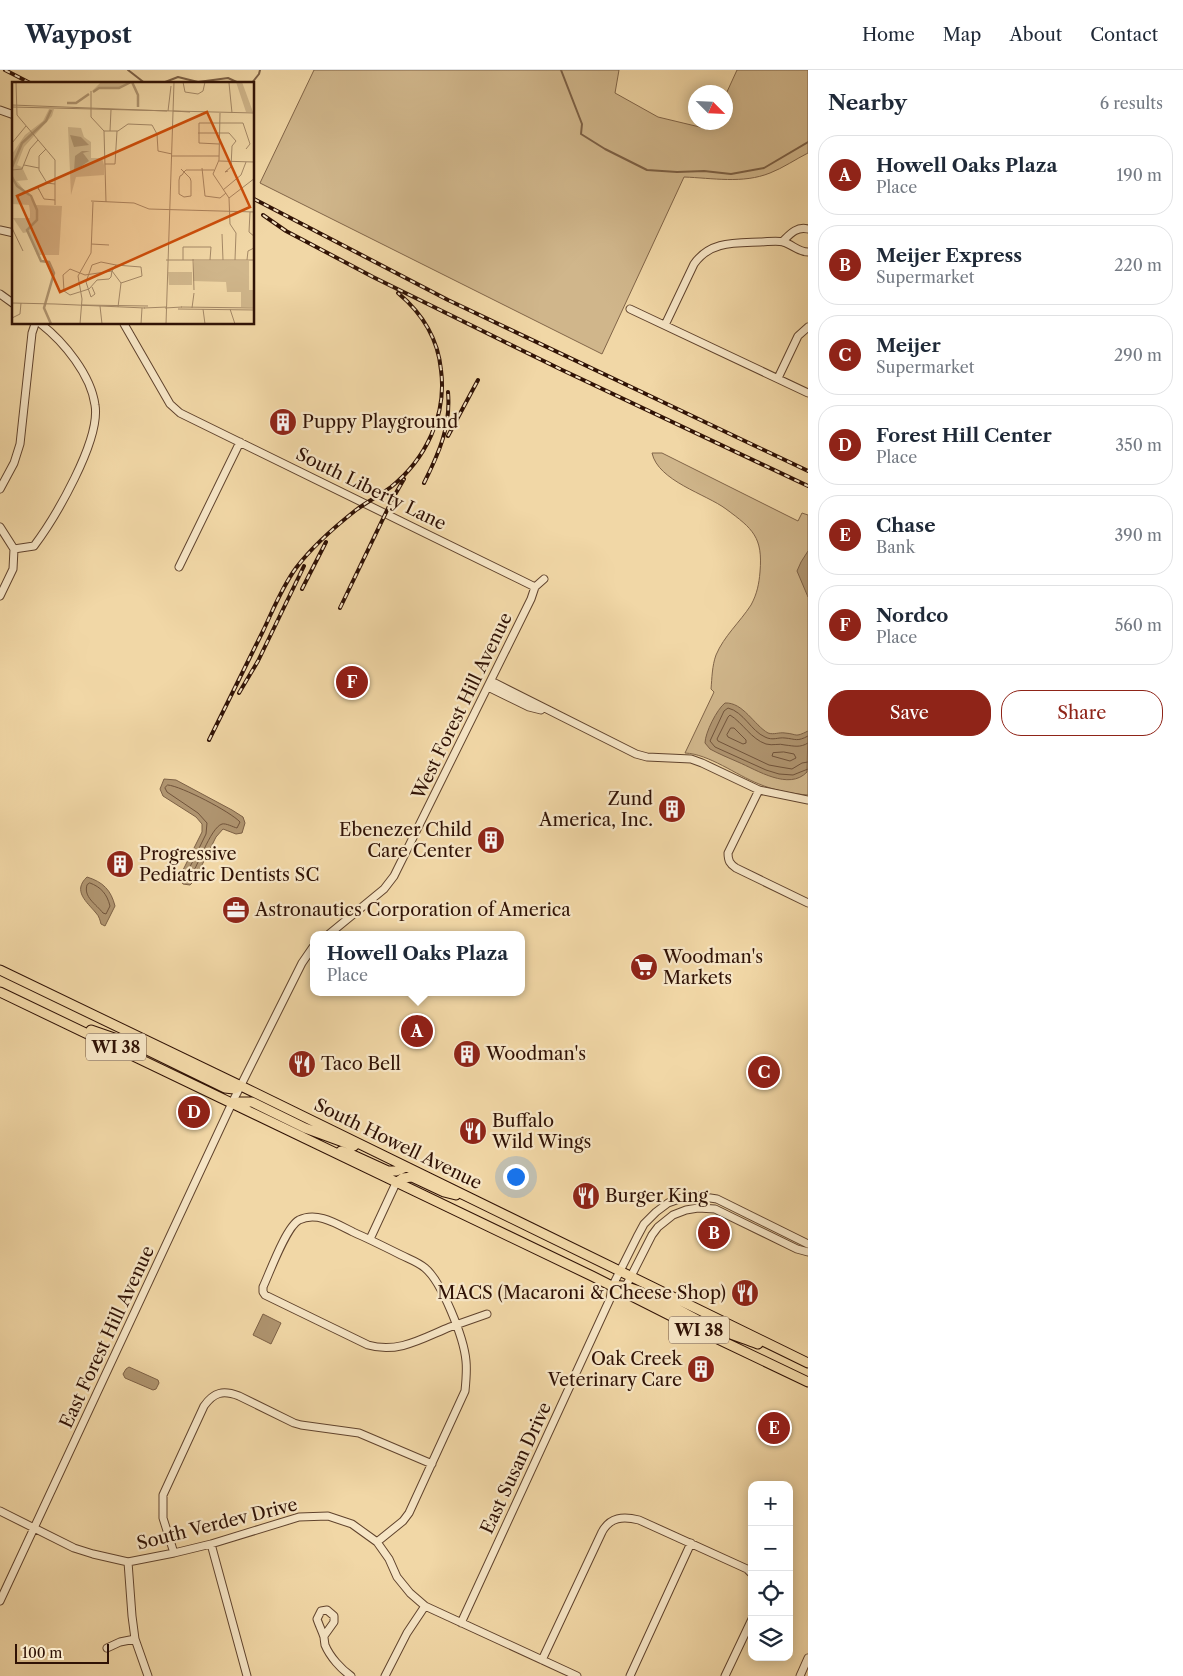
<!DOCTYPE html>
<meta charset="utf-8">
<style>
body{margin:0;font-family:"Libre Caslon Text",serif;background:#f2f2f3;color:#1f2937}
.controls{position:absolute;right:15px;bottom:15px;display:grid;overflow:hidden;border-radius:10px;box-shadow:0 2px 12px #0003}
.controls button{width:45px;height:45px;display:grid;place-items:center;padding:0;border:0;border-bottom:1px solid #e0e1e3;background:#fff;color:#1f2937;font:25px sans-serif}
.compass{position:absolute;left:688px;top:15px;width:45px;height:45px;border-radius:50%;background:#fff;box-shadow:0 2px 12px #0003;rotate:114deg}
.scale{position:absolute;left:15px;bottom:12px;width:94px;box-sizing:border-box;padding-left:5px;border:2px solid #301205;border-top:0;font-size:14px;line-height:18px;white-space:nowrap;color:#301205;-webkit-text-stroke:4px #f6e5c5;paint-order:stroke}
.you{position:absolute;left:515px;top:1106px;width:18px;height:18px;margin:-12px;border:4px solid #fff;border-radius:50%;background:#1a73e8;box-shadow:0 0 0 8px #1a73e833}
.badge{display:grid;place-items:center;width:32px;height:32px;border-radius:50%;background:#8f2418;color:#fff;font-size:16px;font-weight:700}
.pin{position:absolute;translate:-50% -50%;border:2px solid #fff;box-shadow:0 1px 5px #0006}
.popup{position:absolute;left:310px;top:861px;width:215px;height:65px;box-sizing:border-box;display:grid;place-content:center;border-radius:10px;background:#fff;filter:drop-shadow(0 1px 4px #0005);font-size:16px;white-space:nowrap;color:#747a83}
.popup b{font-size:19px;color:#1f2937}
.popup::after{content:'';position:absolute;left:50%;top:100%;margin-left:-10px;border:10px solid transparent;border-top-color:#fff}
.list{margin:0;padding:0;list-style:none}
h2{display:flex;justify-content:space-between;align-items:center;height:65px;margin:0;padding:0 20px;font-size:21px}
h2 small{font-size:16px;font-weight:400;color:#747a83}
.list li{display:grid;grid-template-columns:32px 1fr auto;gap:15px;align-items:center;box-sizing:border-box;height:80px;margin:0 10px 10px;padding:0 10px;border:1px solid #e0e1e3;border-radius:20px}
.list b{display:block;font-size:19px;white-space:nowrap}
.list p{margin:0;font-size:16px;white-space:nowrap;color:#747a83}
.list em{font-size:16px;font-style:normal;color:#747a83}
.actions{display:flex;gap:10px;padding:15px 20px}
.actions a{flex:1;padding:11px 0;border:1px solid #8f2418;border-radius:20px;text-align:center;font-size:18px;color:#8f2418}
.actions .main{background:#8f2418;color:#fff}
.icon{flex:none;width:28px;height:28px;fill:none;stroke:currentColor;stroke-width:2;stroke-linecap:round;stroke-linejoin:round}
.map{position:relative;flex:none;width:808px;height:1606px;overflow:hidden}
header{display:flex;align-items:center;gap:30px;box-sizing:border-box;height:70px;padding:0 25px;background:#fff;border-bottom:1px solid #e0e1e3}
header strong{font-size:24px}
nav{display:flex;gap:28px;margin-inline-start:auto;font-size:18px}
main{display:flex}
aside{flex:1;background:#fff}
.map>svg:first-child{display:block}
.green{fill:#d0b68b;stroke:#806448}
.water{fill:#af946f;stroke:#7c6045}
.lines{fill:none;stroke-linecap:round;stroke-linejoin:round}
.shore{stroke:#70533a;stroke-width:1}
.stream{stroke:#7c6045;stroke-width:2}
.minor-casing{stroke:#60432d;stroke-width:9}
.major-casing{stroke:#301205;stroke-width:11}
.minor{stroke:#f6e5c5;stroke-width:7}
.major{stroke:#f1d7a6;stroke-width:9}
.rail-casing{stroke:#301205;stroke-width:4}
.rail{stroke:#f6e5c5;stroke-width:2;stroke-dasharray:5.5;stroke-linecap:butt}
.labels{text-anchor:middle;dominant-baseline:central;stroke-width:4.5;stroke-linejoin:round;paint-order:stroke}
.shield{fill:#f6e5c5;stroke:#6b513f;stroke-width:1}
.shield-label{font-size:16px;font-weight:bold;fill:#301205}
.poi-label{font-size:18px;fill:#301205;stroke:#f6e5c5;text-anchor:start}
.street-label{font-size:18px;fill:#301205;stroke:#f6e5c5}
.inset-river{fill:none;stroke:#af946f;stroke-width:2.5}
.inset-road{fill:none;stroke:#a48866;stroke-width:1}
.view{fill:#cc4e0b;fill-opacity:0.15;stroke:#cc4e0b;stroke-width:2.5}
.inset-edge{fill:none;stroke:#301205;stroke-width:2.5}
</style>
<header>
<strong>Waypost</strong>
<nav><a>Home</a><a>Map</a><a>About</a><a>Contact</a></nav>
</header>
<main>
<div class="map">
<svg width="808" height="1606" viewBox="0 0 808 1606">
<rect width="100%" height="100%" fill="#f1d7a6"/>
<filter id="stains"><feTurbulence type="fractalNoise" baseFrequency=".004" numOctaves="4"/><feColorMatrix values="0 0 0 0 .2 0 0 0 0 .09 0 0 0 0 .02 0 0 0 .5 -.17"/></filter>
<radialGradient id="worn" r=".72"><stop offset=".6" stop-color="#630" stop-opacity="0"/><stop offset="1" stop-color="#630" stop-opacity=".3"/></radialGradient>
<!-- green -->
<path class="green" d="M314,0H619L615,23L658,47L708,59L711,53L726,52V24L737,0H808V83C796,89 783,98 770,103C743,114 712,108 684,107L602,284L260,113Z
M652,383H662L798,451L802,443L808,445V725C793,724 773,720 759,714C736,705 709,684 685,683L714,622L711,619C712,608 712,596 716,585C724,566 740,552 751,535C757,524 759,514 760,502C763,467 753,459 726,439C706,424 658,411 652,383Z"/>
<!-- water -->
<path class="water" d="M808,481V527L797,501L801,492Z
M725,633C743,632 754,655 768,663C774,665 779,662 785,663C798,664 794,668 808,661L807,702C789,721 757,700 738,692C729,688 719,684 710,679L705,673C705,663 717,639 725,633Z
M164,709L176,710L232,740L243,747L245,753L242,763L236,764L223,759L216,767L194,811L190,815L183,814L179,808L202,762V754L196,747L163,726L160,719Z
M87,807C103,812 111,820 115,836L105,856L101,854C100,850 99,846 96,843C87,832 72,821 87,807Z
M263,1244L281,1253L271,1274L253,1265Z
M129,1297L158,1310L159,1313L156,1319L153,1320L125,1308L123,1304L126,1299Z"/>
<g class="lines">
<!-- shore -->
<path class="shore" d="M731,658H734L746,670V673L743,674L728,667L727,665Z
M808,666C797,672 796,669 785,668C778,667 773,671 765,667C751,661 744,642 728,638L724,641L710,671L715,677L766,700L779,704L793,705L808,699
M808,673C800,678 794,676 785,675C779,673 773,676 766,674C751,669 743,653 730,645L728,647L717,669L718,671L769,695L780,697L792,699L802,693L808,692
M784,682L794,684L796,688L790,691L772,686L773,683Z
M168,715C181,716 231,742 240,752L237,758C233,757 226,753 222,754C210,758 197,799 189,809L186,808V805L206,764L207,753L198,743L167,722L165,718Z
M90,813C101,817 107,824 110,836L106,844L103,843C96,834 83,827 87,815Z"/>
<!-- stream -->
<path class="stream" d="M128,0L146,14
M561,0L582,54L581,64L605,79L647,100L677,102L704,101L731,104L764,98L808,72
M160,14L178,7L198,12L228,8L241,14
M251,14L259,4L260,0"/>
<!-- minor casing -->
<g class="minor-casing">
<path id="minor" d="M0,40L14,45
M0,160L14,163
M783,171C790,164 797,156 808,159
M0,224L14,234
M630,239L808,323
M124,254L170,334L180,343L535,517
M665,255L694,194C710,171 735,173 760,172C767,172 777,170 783,172C792,174 798,182 808,182
M778,308L798,266L808,257
M0,419L14,393L20,374L32,263L35,254
M0,457L14,479L13,499L0,526
M14,479L34,476C55,448 101,370 95,335C91,305 64,272 41,254
M179,497L240,372
M491,611L636,684L647,687L691,689L702,693L759,720L808,730
M488,617L529,637L541,640
M759,720L728,783C728,791 730,794 736,798L808,833
M328,865L384,819L394,806L531,529L535,517L544,509
M370,1169L396,1113
M611,1227L623,1222L652,1165L658,1157L673,1145L686,1140L698,1138L715,1139L797,1179L808,1182
M0,1441L74,1478L93,1484L128,1492L174,1483L211,1474L299,1447L328,1446L352,1454L377,1472L389,1489L397,1507L410,1523L425,1536L577,1606
M377,1472L403,1451L409,1443L465,1321C466,1311 467,1301 466,1291C464,1268 442,1212 425,1198C418,1192 409,1189 401,1185C385,1177 369,1169 353,1162C337,1154 317,1141 299,1150C286,1157 270,1202 263,1217V1222L265,1225L368,1275C398,1284 423,1268 450,1257L487,1244
M211,1474L247,1606
M174,1483L163,1448V1425L204,1336C214,1322 223,1320 239,1326L294,1353L301,1355L359,1363L432,1394
M128,1492L132,1546L135,1569L148,1606
M0,1531L232,1033L302,893L313,877
M461,1553L610,1229L612,1217L637,1167L644,1154L656,1142L668,1133L682,1128L697,1126L717,1129L808,1174
M324,1566L334,1552V1546L327,1540L321,1541L317,1549C319,1555 322,1561 324,1567C324,1568 325,1575 325,1575C330,1587 341,1599 351,1606
M107,1578L120,1572L135,1569
M542,1590L602,1462C610,1447 623,1446 639,1450L747,1499L752,1504
M385,1606L407,1563L425,1536
M630,1606L691,1473
M725,1606L752,1549
M800,1606L808,1588"/>
</g>
<!-- major casing -->
<g class="major-casing">
<path id="major" d="M0,900L241,1016L808,1293
M0,922L592,1206L699,1260L808,1312
M91,960L143,978L225,1018L234,1019L241,1016
M232,1033L240,1032H252L305,1058L354,1076
M341,1081L353,1085L388,1101H396L406,1097
M396,1113L403,1108L412,1107L444,1122L456,1125
M613,1216C631,1211 690,1247 710,1256C725,1262 742,1268 758,1274"/>
</g>
<!-- minor -->
<use href="#minor" class="minor"/>
<!-- major -->
<use href="#major" class="major"/>
<!-- rail casing -->
<g class="rail-casing">
<path id="rail" d="M5,0L32,14
M254,129L448,230L808,401
M263,145L286,161L373,207L560,299L808,416
M448,366L478,310
M424,413C439,383 451,356 448,322
M302,519L326,472
M340,538L393,428L404,409
M239,623L258,591L304,496
M209,670C227,634 245,597 263,561C273,540 282,517 296,498C311,478 337,455 356,440C367,432 380,425 391,417C426,389 447,345 441,300C438,269 422,243 398,223"/>
</g>
<!-- rail -->
<use href="#rail" class="rail"/>
</g>
<!-- icons -->
<defs>
<g id="building-disc" transform="scale(1.4375)"><circle r="9.5" fill="#8f2418" stroke="#f6e5c5"/><path d="M-4-6H4V6H1V3H-1V6H-4ZM-2.5-4.3h1.7v1.8h-1.7ZM.8-4.3h1.7v1.8H.8ZM-2.5-1h1.7V.8h-1.7ZM.8-1h1.7V.8H.8Z" fill="#fff"/></g>
<g id="office-disc" transform="scale(1.4375)"><circle r="9.5" fill="#8f2418" stroke="#f6e5c5"/><path d="M-6-3h4V-5.5h4V-3h4V5H-6ZM-1-4.5V-3h2v-1.5ZM-6 0V1H6V0Z" fill="#fff"/></g>
<g id="supermarket-disc" transform="scale(1.4375)"><circle r="9.5" fill="#8f2418" stroke="#f6e5c5"/><path d="M-6-5.5h2.5l.6 2H6L4.5 2H-2.5L-4.4-4H-6ZM-1.5 3.2a1.3 1.3 0 1 0 .1 0ZM3 3.2a1.3 1.3 0 1 0 .1 0Z" fill="#fff"/></g>
<g id="restaurant-disc" transform="scale(1.4375)"><circle r="9.5" fill="#8f2418" stroke="#f6e5c5"/><path d="M-5-6h1v4h1v-4h1v4h1v-4h1v5L-1.5 .5V6h-2V.5L-5-1ZM5-6V6H3V1.5H1.5Q1.5-4 5-6Z" fill="#fff"/></g>
</defs>
<g fill-rule="evenodd">
<use href="#building-disc" x="283" y="352"/>
<use href="#building-disc" x="672" y="739"/>
<use href="#building-disc" x="491" y="770"/>
<use href="#building-disc" x="120" y="794"/>
<use href="#office-disc" x="236" y="840"/>
<use href="#supermarket-disc" x="644" y="897"/>
<use href="#building-disc" x="467" y="984"/>
<use href="#restaurant-disc" x="302" y="994"/>
<use href="#restaurant-disc" x="473" y="1061"/>
<use href="#restaurant-disc" x="586" y="1126"/>
<use href="#restaurant-disc" x="745" y="1223"/>
<use href="#building-disc" x="701" y="1299"/>
</g>
<g class="labels">
<!-- shield labels -->
<g class="shield">
<rect x="86" y="963.5" width="60" height="27" rx="4"/>
<rect x="669" y="1246.5" width="60" height="27" rx="4"/>
</g>
<g class="shield-label">
<text x="116" y="977">WI 38</text>
<text x="699" y="1260">WI 38</text>
</g>
<!-- poi labels -->
<g class="poi-label">
<text x="302" y="352">Puppy Playground</text>
<text x="653" y="729" text-anchor="end">Zund<tspan x="653" dy="21">America, Inc.</tspan></text>
<text x="472" y="760" text-anchor="end">Ebenezer Child<tspan x="472" dy="21">Care Center</tspan></text>
<text x="139" y="784">Progressive<tspan x="139" dy="21">Pediatric Dentists SC</tspan></text>
<text x="255" y="840">Astronautics Corporation of America</text>
<text x="663" y="887">Woodman's<tspan x="663" dy="21">Markets</tspan></text>
<text x="486" y="984">Woodman's</text>
<text x="321" y="994">Taco Bell</text>
<text x="492" y="1051">Buffalo<tspan x="492" dy="21">Wild Wings</tspan></text>
<text x="605" y="1126">Burger King</text>
<text x="726" y="1223" text-anchor="end">MACS (Macaroni &amp; Cheese Shop)</text>
<text x="682" y="1289" text-anchor="end">Oak Creek<tspan x="682" dy="21">Veterinary Care</tspan></text>
</g>
<!-- street labels -->
<g class="street-label">
<text transform="translate(371 419) rotate(26)">South Liberty Lane</text>
<text transform="translate(462 636) rotate(-64)">West Forest Hill Avenue</text>
<text transform="translate(398 1074) rotate(26)">South Howell Avenue</text>
<text transform="translate(107 1267) rotate(-65)">East Forest Hill Avenue</text>
<text transform="translate(516 1398) rotate(-65)">East Susan Drive</text>
<text transform="translate(217 1454) rotate(-14)">South Verdev Drive</text>
</g>
</g>
<!-- overview -->
<g transform="translate(12 12)">
<rect width="242" height="242" fill="#f1d7a6"/>
<path d="M89,0H118L107,6H87L80,9ZM224,0H230L241,30H234ZM37,27H42L40,34L12,65L5,83L10,85L16,98L5,99L24,123L50,124L47,173H25L16,150L11,151L1,136H18V130L17,123L0,122V72L13,53L31,39ZM56,45L69,46L72,55L79,60V76H90L92,83V93L64,95L59,113ZM182,179H237V208H242V225H229V210H215L214,200L181,199ZM156,190H180V203H157Z" fill="#d0b68b"/>
<path d="M58,53L69,55L77,63L62,65ZM78,69L71,71L77,79L62,89L63,74L70,69Z" fill="#af946f"/>
<path class="inset-river" d="M120,0L126,13V25M81,10L87,6H107L119,0M55,21H64L77,12M0,85L10,61L34,39L39,28M0,95L5,104L19,114L25,128V138L15,148L29,179L37,180L42,191L32,226L39,242"/>
<path class="inset-road" d="M4,0L5,33L43,78V123M171,0L173,10L186,12L191,9L193,0M217,1L220,31M79,9V35L92,49L94,120M0,23L155,29M0,25L243,31M156,29L159,4M161,29L178,30M208,31L207,78L201,92L217,116L218,142L224,151L223,178M92,49H106L116,42L140,43L145,52L146,69L160,72M98,49L99,28M186,51H217L224,59M0,61L14,44M207,62L187,61V41H231L238,62L234,67M34,67L27,74V88L35,101L43,102M159,74H207M207,79L242,80M93,82H103L105,49M12,83L27,86M190,86L193,114L208,116L214,111M169,87L178,96L179,99V114L172,115L167,112V98L168,94L170,93L172,90L174,88H202M0,88L10,87L18,67L26,58M216,89L213,90L219,85L220,64L224,59M27,108L25,104L32,117L43,118M211,108L229,93L234,80M217,116L243,96M79,119L122,121L137,127L243,130M238,130L237,150L243,155M0,146L11,169M210,152L211,178M79,162L97,163M181,177L182,208M154,178H243M171,178V165H199L198,178M235,178L236,169L242,166M80,205L83,212L79,215L74,200L80,183L89,180L104,183M0,221L43,222M43,222L133,226M70,223L136,224M88,224L90,242M106,225L109,201L100,189L73,193L58,187L51,193L52,209L58,213L77,207L85,198L97,197L99,195L100,189L104,183L129,185L130,194L109,201M169,225L243,226M132,226L155,225M153,226L170,225M180,226L182,211M166,227L243,228M191,227L193,242M218,227L223,242M0,236L8,232L9,221M68,242L70,217L66,194L79,171L81,120M129,242L130,226M154,242L162,0"/>
<path class="view" d="M195,30L238,125L48,210L5,114Z"/>
<rect width="242" height="242" class="inset-edge"/>
</g>
<rect width="100%" height="100%" filter="url(#stains)"/>
<rect width="100%" height="100%" fill="url(#worn)"/>
</svg>
<div class="controls">
<button>+</button>
<button>−</button>
<button><svg class="icon" aria-label="locate" viewBox="0 0 24 24"><circle cx="12" cy="12" r="6"/><path d="M12 2v4M12 18v4M2 12h4M18 12h4"/></svg></button>
<button><svg class="icon" aria-label="layers" viewBox="0 0 24 24"><path d="M12 4l9 5-9 5-9-5zM3 14l9 5 9-5"/></svg></button>
</div>
<svg class="compass" viewBox="-18 -18 36 36"><path d="M0-13l5 13h-10z" fill="#e53935"/><path d="M0 13l5-13h-10z" fill="#747a83"/></svg>
<div class="scale">100 m</div>
<div class="you"></div>
<div class="pin badge" style="left:417px;top:961px">A</div>
<div class="popup"><b>Howell Oaks Plaza</b>Place</div>
<div class="pin badge" style="left:714px;top:1163px">B</div>
<div class="pin badge" style="left:764px;top:1002px">C</div>
<div class="pin badge" style="left:194px;top:1042px">D</div>
<div class="pin badge" style="left:774px;top:1358px">E</div>
<div class="pin badge" style="left:352px;top:612px">F</div>
</div>
<aside>
<h2>Nearby<small>6 results</small></h2>
<ul class="list">
<li><span class="badge">A</span><div><b>Howell Oaks Plaza</b><p>Place</p></div><em>190 m</em></li>
<li><span class="badge">B</span><div><b>Meijer Express</b><p>Supermarket</p></div><em>220 m</em></li>
<li><span class="badge">C</span><div><b>Meijer</b><p>Supermarket</p></div><em>290 m</em></li>
<li><span class="badge">D</span><div><b>Forest Hill Center</b><p>Place</p></div><em>350 m</em></li>
<li><span class="badge">E</span><div><b>Chase</b><p>Bank</p></div><em>390 m</em></li>
<li><span class="badge">F</span><div><b>Nordco</b><p>Place</p></div><em>560 m</em></li>
</ul>
<div class="actions"><a class="main">Save</a><a>Share</a></div>
</aside>
</main>
